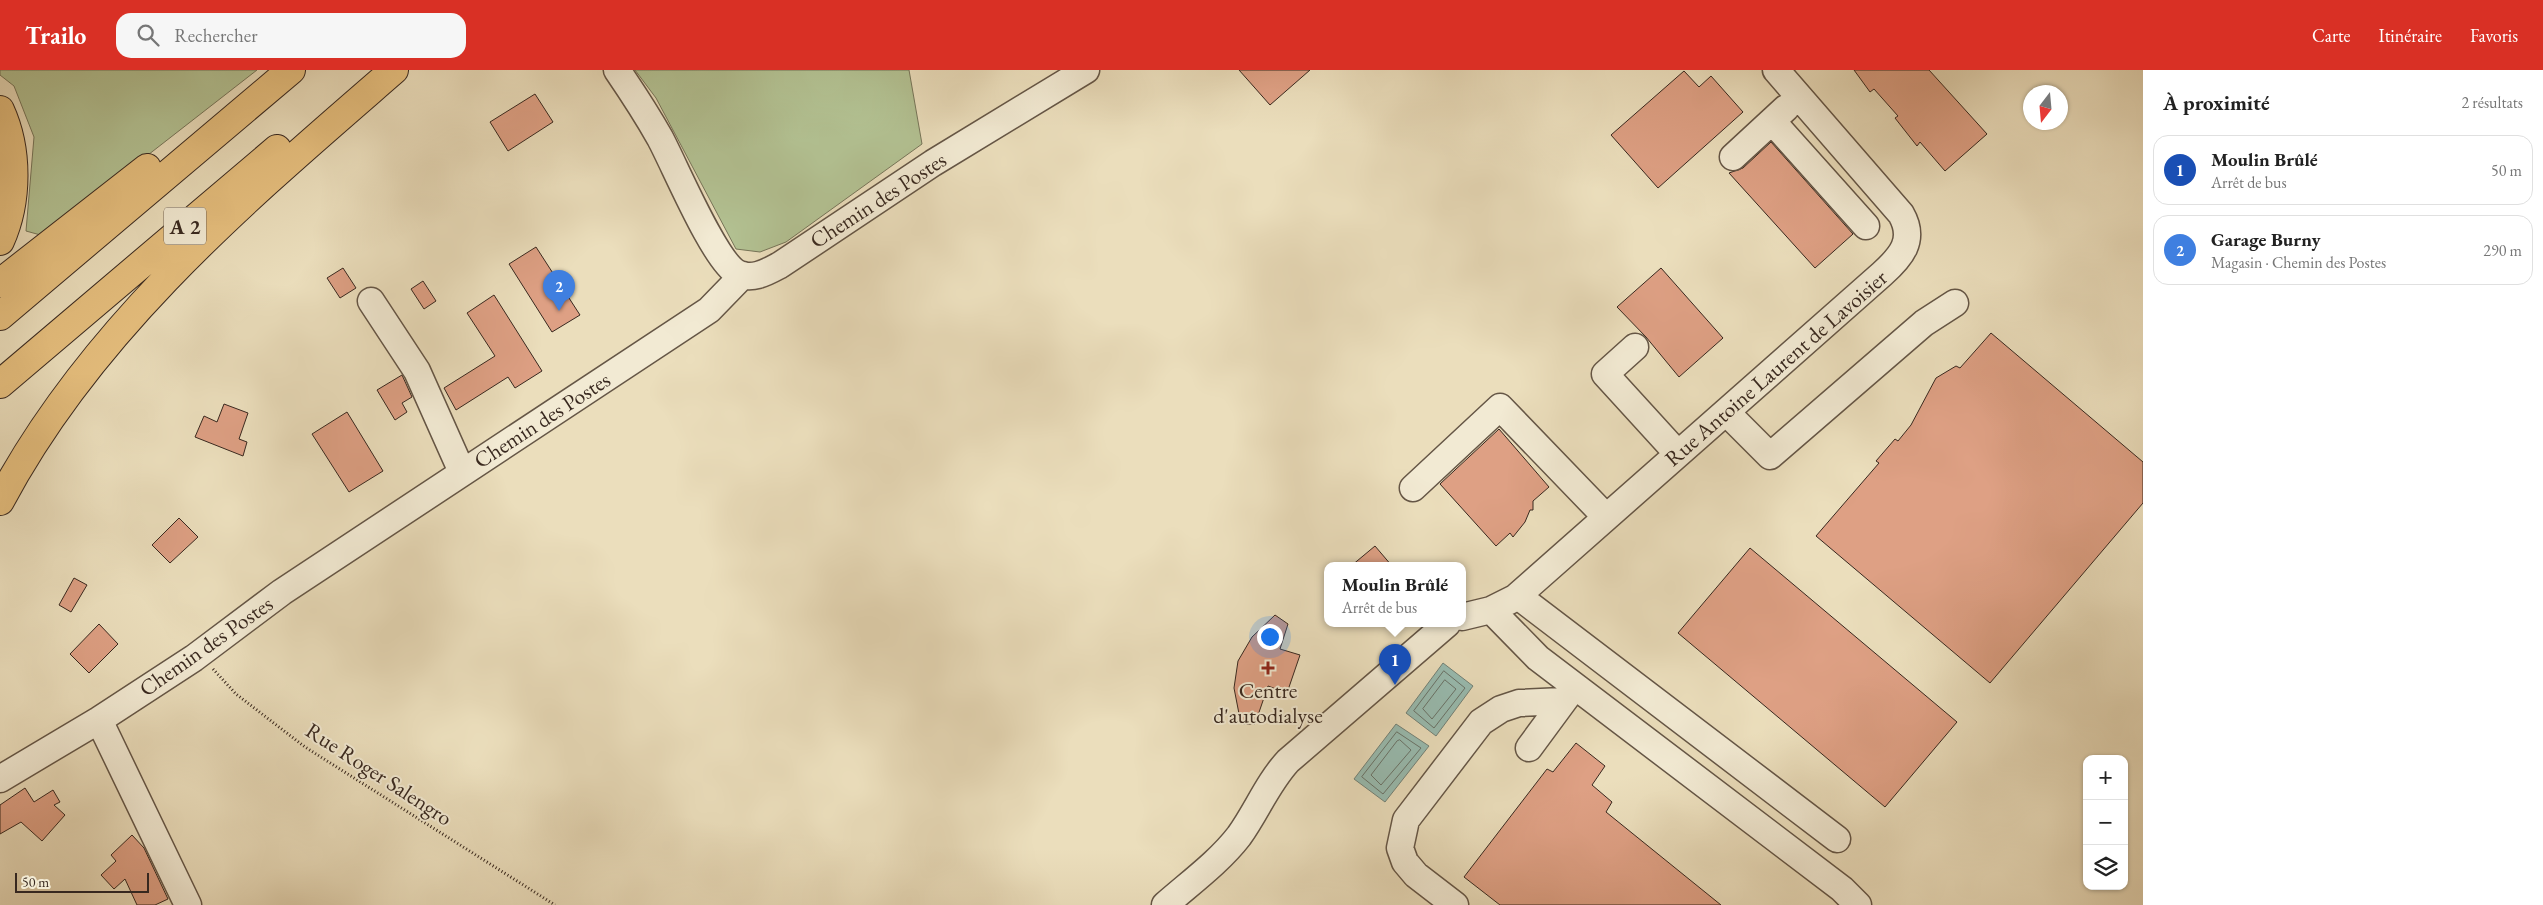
<!DOCTYPE html>
<html lang="fr">
<meta charset="utf-8">
<style>
body{margin:0;font-family:"EB Garamond",serif;background:#f6f6f6;color:#222}
.controls{position:absolute;right:15px;bottom:15px;display:grid;overflow:hidden;border-radius:10px;box-shadow:0 1px 4px #0004}
.controls button{width:45px;height:45px;display:grid;place-items:center;padding:0;border:0;border-bottom:1px solid #e0e0e0;background:#fff;color:#222;font:25px sans-serif}
.compass{position:absolute;left:2023px;top:15px;width:45px;height:45px;border-radius:50%;background:#fff;box-shadow:0 1px 4px #0004;rotate:196deg}
.scale{position:absolute;left:15px;bottom:12px;width:134px;box-sizing:border-box;padding-left:5px;border:2px solid #38281f;border-top:0;font-size:14px;line-height:18px;white-space:nowrap;color:#38281f;-webkit-text-stroke:4px #f2ead3;paint-order:stroke}
.you{position:absolute;left:1269px;top:566px;width:18px;height:18px;margin:-12px;border:4px solid #fff;border-radius:50%;background:#1a73e8;box-shadow:0 0 0 8px #1a73e833}
.badge{display:grid;place-items:center;width:32px;height:32px;border-radius:50%;background:#d93025;color:#fff;font-size:16px;font-weight:700}
.pin{position:absolute;translate:-50% -41px;filter:drop-shadow(0 1px 2px #0008)}
.pin::after{content:'';position:absolute;top:26px;width:18px;height:15px;background:inherit;clip-path:polygon(0 0,100% 0,50% 100%)}
.popup{position:absolute;left:1324px;top:492px;width:142px;height:65px;box-sizing:border-box;display:grid;place-content:center;border-radius:10px;background:#fff;filter:drop-shadow(0 1px 4px #0005);font-size:16px;white-space:nowrap;color:#767676}
.popup b{font-size:19px;color:#222}
.popup::after{content:'';position:absolute;left:50%;top:100%;margin-left:-10px;border:10px solid transparent;border-top-color:#fff}
.list{margin:0;padding:0;list-style:none}
h2{display:flex;justify-content:space-between;align-items:center;height:65px;margin:0;padding:0 20px;font-size:21px}
h2 small{font-size:16px;font-weight:400;color:#767676}
.list li{display:grid;grid-template-columns:32px 1fr auto;gap:15px;align-items:center;box-sizing:border-box;height:70px;margin:0 10px 10px;padding:0 10px;border:1px solid #e0e0e0;border-radius:15px}
.list b{display:block;font-size:19px;white-space:nowrap}
.list p{margin:0;font-size:16px;white-space:nowrap;color:#767676}
.list em{font-size:16px;font-style:normal;color:#767676}
.icon{flex:none;width:28px;height:28px;fill:none;stroke:currentColor;stroke-width:2;stroke-linecap:round;stroke-linejoin:round}
.map{position:relative;flex:none;width:2143px;height:835px;overflow:hidden}
header{display:flex;align-items:center;gap:30px;box-sizing:border-box;height:70px;padding:0 25px;background:#d93025;color:#fff}
header strong{font-size:24px}
nav{display:flex;gap:28px;margin-inline-start:auto;font-size:18px}
.search{width:350px;height:45px;background:#f6f6f6;display:flex;align-items:center;gap:12px;box-sizing:border-box;padding:0 18px;border-radius:15px;color:#767676;font-size:19px}
main{display:flex}
aside{flex:1;background:#fff}
.map>svg:first-child{display:block}
.green{fill:#b3c293;stroke:#767559}
.water{fill:#98bcb1;stroke:#728177}
.lines{fill:none;stroke-linecap:round;stroke-linejoin:round}
.shore{stroke:#687268;stroke-width:1}
.building{fill:#dea084;stroke:#38281f}
.minor-casing{stroke:#655646;stroke-width:29}
.highway-casing{stroke:#38281f;stroke-width:30}
.path{stroke:#38281f;stroke-width:3;stroke-dasharray:1 2.5;stroke-linecap:butt}
.minor{stroke:#f2ead3;stroke-width:26}
.highway{stroke:#e6bf7e;stroke-width:28}
.poi-dot{fill:#8f2418;stroke:#f2ead3;stroke-width:2}
.labels{text-anchor:middle;dominant-baseline:central;stroke-width:4;stroke-linejoin:round;paint-order:stroke}
.shield{fill:#f2ead3;stroke:#706255;stroke-width:1}
.shield-label{font-size:21px;font-weight:bold;fill:#38281f}
.street-label{font-size:22px;fill:#38281f;stroke:#f2ead3}
.poi-label{font-size:22px;fill:#38281f;stroke:#f2ead3}
</style>
<header>
<strong>Trailo</strong>
<div class="search"><svg class="icon" aria-label="search" viewBox="0 0 24 24"><circle cx="10" cy="10" r="6"/><path d="M15 15l6 6"/></svg>Rechercher</div>
<nav><a>Carte</a><a>Itinéraire</a><a>Favoris</a></nav>
</header>
<main>
<div class="map">
<svg width="2143" height="835" viewBox="0 0 2143 835">
<rect width="100%" height="100%" fill="#ebdebc"/>
<filter id="stains"><feTurbulence type="fractalNoise" baseFrequency=".004" numOctaves="4"/><feColorMatrix values="0 0 0 0 .2 0 0 0 0 .09 0 0 0 0 .02 0 0 0 .5 -.17"/></filter>
<radialGradient id="worn" r=".72"><stop offset=".6" stop-color="#630" stop-opacity="0"/><stop offset="1" stop-color="#630" stop-opacity=".3"/></radialGradient>
<!-- green -->
<path class="green" d="M0,0H257L44,166L26,161L34,67L14,16L0,5Z
M635,0H909L922,74L786,172L760,182L736,179L656,28Z"/>
<!-- water -->
<path class="water" d="M1443,593L1473,616L1436,666L1406,643Z
M1396,654L1429,676L1385,732L1354,709Z"/>
<g class="lines">
<!-- shore -->
<path class="shore" d="M1444,601L1465,618L1434,658L1414,641Z
M1445,610L1456,619L1432,649L1423,639Z
M1397,662L1421,678L1383,724L1362,707Z
M1400,670L1411,680L1381,715L1371,705L1397,671Z"/>
</g>
<!-- building -->
<path class="building" d="M1239,0H1310L1270,35Z
M1854,0H1929L1987,64L1945,101L1920,72L1917,76L1895,48L1898,46L1874,19L1870,22Z
M1684,1L1699,17L1711,6L1743,42L1658,118L1611,65Z
M535,24L553,52L508,81L490,52Z
M1771,72L1853,164L1815,198L1729,103L1743,98Z
M536,177L580,245L552,262L509,194Z
M343,198L356,218L340,228L327,208Z
M1661,198L1723,268L1679,307L1646,267L1617,237Z
M423,211L436,231L424,239L411,219Z
M494,225L542,301L515,318L508,307L456,340L444,318L495,286L467,243Z
M1991,263L2143,392V433L1990,613L1816,466L1879,393L1876,391L1895,369L1898,371L1911,355L1936,308L1956,296L1960,298Z
M402,305L412,327L402,333L407,342L395,350L377,320Z
M224,334L248,343L239,369L247,372L243,386L195,367L204,346L217,352Z
M347,342L383,401L349,422L312,364Z
M1499,359L1549,417L1533,431V440H1530L1525,452L1513,467L1510,463L1496,476L1440,414Z
M179,448L198,467L170,493L152,475Z
M1375,476L1392,496H1351Z
M1750,478L1957,652L1885,737L1678,563Z
M74,508L87,515L71,542L59,535Z
M1275,545L1288,554L1280,579L1300,585L1287,623L1268,616L1255,654H1241L1234,618L1238,591L1252,567Z
M99,554L118,574L89,603L70,584Z
M1576,673L1605,696L1592,715L1612,732L1606,742L1721,835H1500L1464,807L1547,699L1553,702Z
M25,718L34,732L53,720L60,732L54,735L65,745L42,771L21,752L0,764V735Z
M132,765L144,778L168,829L155,835H137L125,809L114,819L101,805L116,791L111,785Z"/>
<g class="lines">
<!-- minor casing -->
<g class="minor-casing">
<path id="minor" d="M617,0C632,22 647,45 660,68C675,96 714,190 737,203C752,211 767,202 780,195L933,93L1086,0
M1772,51L1866,156
M1733,87L1786,38
M371,231L417,301L462,402
M1635,277L1605,304L1678,384
M1726,342L1770,386L1924,253L1955,233
M1413,418L1500,337L1606,447
M1518,526L1837,769
M1491,540L1538,588L1842,819L1858,835
M1462,547L1491,540L1515,528L1882,204C1901,187 1916,170 1901,144L1776,0
M99,650L188,835
M1529,678L1571,621
M0,709L99,650L194,588L282,522L709,240L743,205
M1165,835C1190,813 1219,792 1239,766C1257,741 1267,714 1288,691L1447,554
M1455,835L1416,805L1405,792L1400,778L1406,750L1481,652L1501,639L1519,633L1563,631"/>
</g>
<!-- highway casing -->
<g class="highway-casing">
<path id="highway" d="M0,40C18,79 18,131 0,171
M0,213L147,98
M0,246L291,0
M0,314L277,79
M0,431C92,257 248,127 394,0"/>
</g>
<!-- path -->
<path class="path" d="M213,599L236,624L305,677L555,835"/>
<!-- minor -->
<use href="#minor" class="minor"/>
<!-- highway -->
<use href="#highway" class="highway"/>
</g>
<!-- markers -->
<path class="poi-dot" d="M1265.5 590.5h5v5h5v5h-5v5h-5v-5h-5v-5h5z"/>
<g class="labels">
<!-- shield labels -->
<rect class="shield" x="164" y="137.5" width="42" height="37" rx="4"/>
<g class="shield-label">
<text x="185" y="156">A 2</text>
</g>
<!-- street labels -->
<g class="street-label">
<text transform="translate(878 130) rotate(-33)">Chemin des Postes</text>
<text transform="translate(1776 298) rotate(-41)">Rue Antoine Laurent de Lavoisier</text>
<text transform="translate(542 350) rotate(-33)">Chemin des Postes</text>
<text transform="translate(206 576) rotate(-35)">Chemin des Postes</text>
<text transform="translate(379 704) rotate(33)">Rue Roger Salengro</text>
</g>
<!-- poi labels -->
<g class="poi-label">
<text x="1268" y="620">Centre<tspan x="1268" dy="25">d'autodialyse</tspan></text>
</g>
</g>
<rect width="100%" height="100%" filter="url(#stains)"/>
<rect width="100%" height="100%" fill="url(#worn)"/>
</svg>
<div class="controls">
<button>+</button>
<button>−</button>
<button><svg class="icon" aria-label="layers" viewBox="0 0 24 24"><path d="M12 4l9 5-9 5-9-5zM3 14l9 5 9-5"/></svg></button>
</div>
<svg class="compass" viewBox="-18 -18 36 36"><path d="M0-13l5 13h-10z" fill="#e53935"/><path d="M0 13l5-13h-10z" fill="#767676"/></svg>
<div class="scale">50 m</div>
<div class="you"></div>
<div class="pin badge" style="left:1395px;top:615px;background:#1a4fb4">1</div>
<div class="popup"><b>Moulin Brûlé</b>Arrêt de bus</div>
<div class="pin badge" style="left:559px;top:241px;background:#3f7fe0">2</div>
</div>
<aside>
<h2>À proximité<small>2 résultats</small></h2>
<ul class="list">
<li><span class="badge" style="background:#1a4fb4">1</span><div><b>Moulin Brûlé</b><p>Arrêt de bus</p></div><em>50 m</em></li>
<li><span class="badge" style="background:#3f7fe0">2</span><div><b>Garage Burny</b><p>Magasin · Chemin des Postes</p></div><em>290 m</em></li>
</ul>
</aside>
</main>
